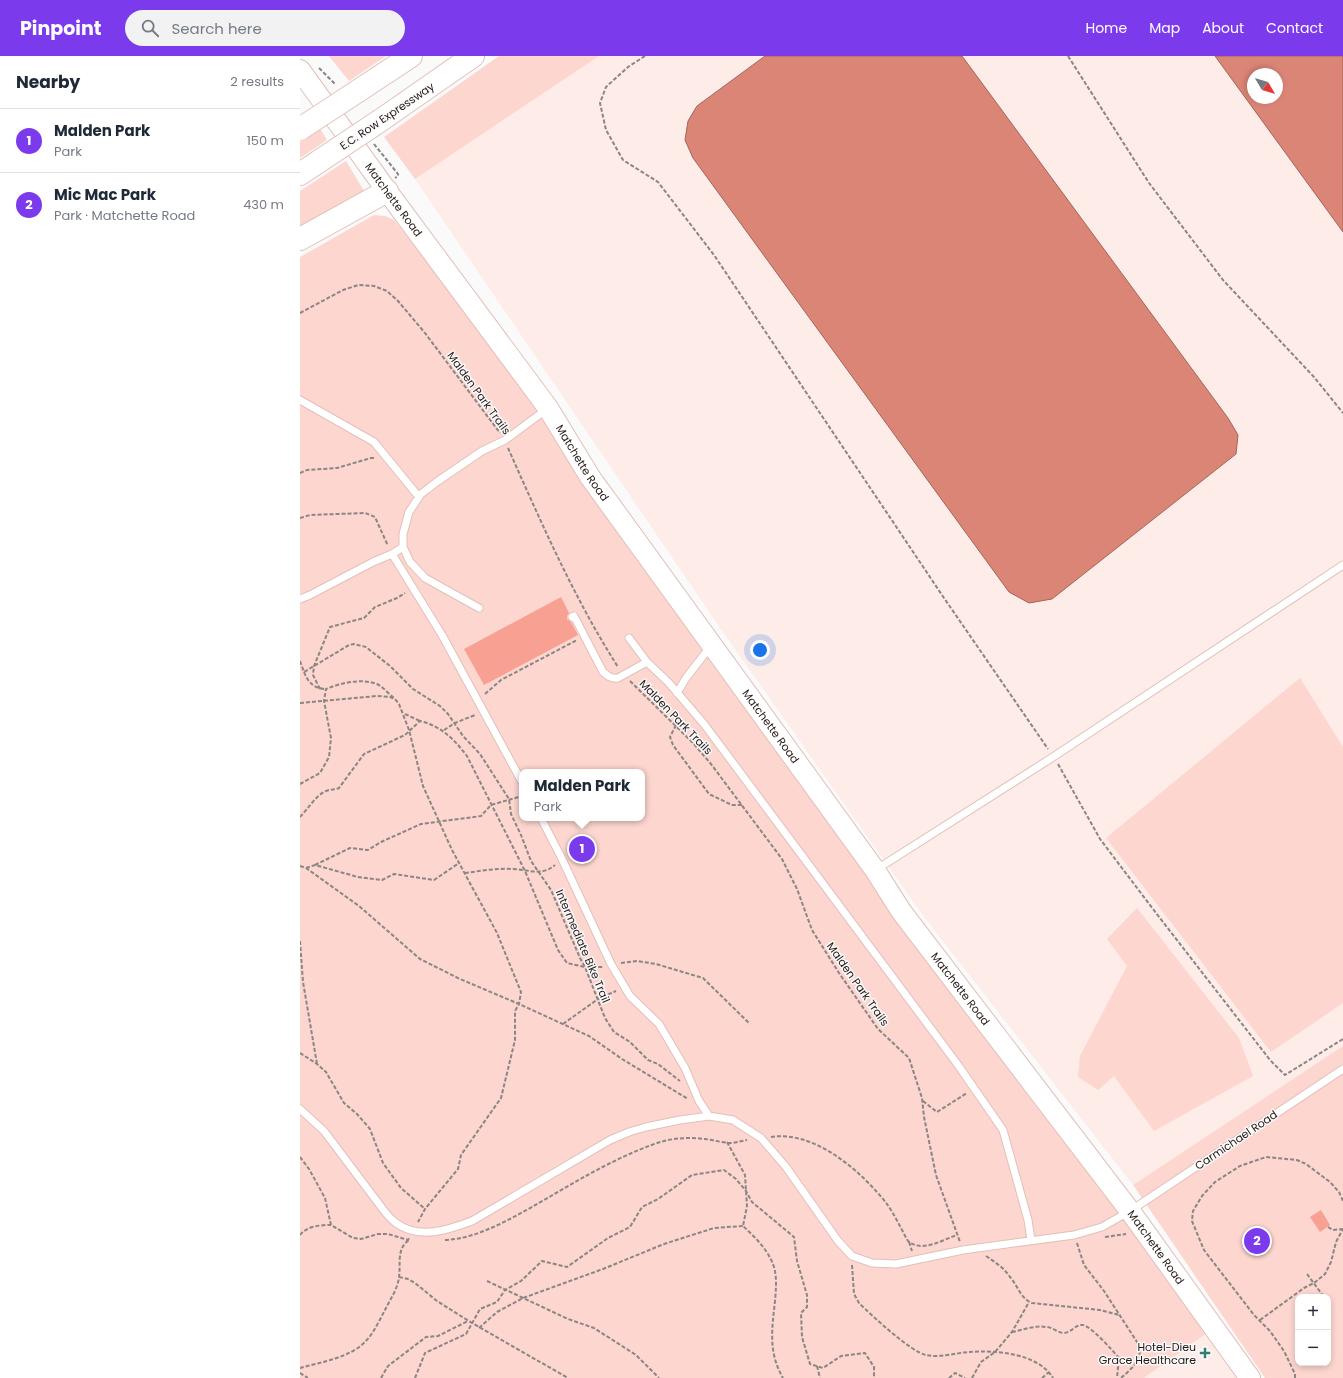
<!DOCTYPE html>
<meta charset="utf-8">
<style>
body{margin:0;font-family:Poppins,sans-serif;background:#f2f2f3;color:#1f2937}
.controls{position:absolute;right:12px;bottom:12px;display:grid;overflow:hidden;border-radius:8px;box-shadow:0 2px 6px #0003}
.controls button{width:36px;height:36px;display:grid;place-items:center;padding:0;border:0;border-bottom:1px solid #e0e1e3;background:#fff;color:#1f2937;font:20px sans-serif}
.compass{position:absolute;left:947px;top:12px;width:36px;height:36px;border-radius:50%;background:#fff;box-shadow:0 2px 6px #0003;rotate:128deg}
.you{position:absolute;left:460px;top:594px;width:14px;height:14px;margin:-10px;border:3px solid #fff;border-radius:50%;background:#1a73e8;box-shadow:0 0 0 6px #1a73e833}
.badge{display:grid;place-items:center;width:26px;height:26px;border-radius:50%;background:#7c3aed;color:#fff;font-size:13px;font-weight:700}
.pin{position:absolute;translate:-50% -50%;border:2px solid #fff;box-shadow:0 1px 4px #0006}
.popup{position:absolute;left:219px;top:713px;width:126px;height:52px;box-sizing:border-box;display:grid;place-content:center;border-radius:8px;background:#fff;filter:drop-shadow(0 1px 3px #0005);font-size:13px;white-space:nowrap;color:#747a83}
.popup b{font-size:15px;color:#1f2937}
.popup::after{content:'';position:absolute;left:50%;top:100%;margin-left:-8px;border:8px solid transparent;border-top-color:#fff}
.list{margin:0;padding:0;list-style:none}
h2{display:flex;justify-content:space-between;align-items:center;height:52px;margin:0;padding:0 16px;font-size:17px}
h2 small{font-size:13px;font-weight:400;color:#747a83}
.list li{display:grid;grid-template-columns:26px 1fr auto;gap:12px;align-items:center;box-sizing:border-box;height:64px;padding:0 16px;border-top:1px solid #e0e1e3}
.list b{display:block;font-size:15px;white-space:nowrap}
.list p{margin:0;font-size:13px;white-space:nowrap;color:#747a83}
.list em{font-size:13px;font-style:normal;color:#747a83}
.icon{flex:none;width:22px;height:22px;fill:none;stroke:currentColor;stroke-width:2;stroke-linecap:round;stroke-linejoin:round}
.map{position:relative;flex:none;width:1043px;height:1322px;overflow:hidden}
header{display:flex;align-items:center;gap:24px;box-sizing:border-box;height:56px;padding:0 20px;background:#7c3aed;color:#fff}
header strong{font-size:19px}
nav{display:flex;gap:22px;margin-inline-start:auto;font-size:14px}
.search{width:280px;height:36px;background:#f2f2f3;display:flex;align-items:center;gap:10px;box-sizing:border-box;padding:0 14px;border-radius:22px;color:#747a83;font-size:15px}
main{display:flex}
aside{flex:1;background:#fff}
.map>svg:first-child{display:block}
.built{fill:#feece8;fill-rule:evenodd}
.green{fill:#fcd6cf;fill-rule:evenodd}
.water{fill:#db8577;stroke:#a4645a;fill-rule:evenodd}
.building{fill:#f8a091}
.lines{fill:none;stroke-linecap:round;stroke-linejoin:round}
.service-casing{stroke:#e2c0b9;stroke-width:9}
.secondary-casing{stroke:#e2c0b9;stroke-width:22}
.motorway-casing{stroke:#e2c0b9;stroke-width:24}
.path{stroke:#8b8584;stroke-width:2;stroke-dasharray:4 2;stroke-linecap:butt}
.service{stroke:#fff;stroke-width:7}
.secondary{stroke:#fff;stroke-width:20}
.motorway{stroke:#fff;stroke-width:22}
.motorway-bridge-casing{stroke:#e2c0b9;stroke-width:24;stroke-linecap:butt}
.motorway-bridge{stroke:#fff;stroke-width:22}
.poi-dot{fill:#377c70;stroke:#fafafa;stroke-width:1.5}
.labels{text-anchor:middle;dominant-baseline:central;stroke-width:3;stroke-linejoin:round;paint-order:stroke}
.street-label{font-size:11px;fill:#241816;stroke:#fafafa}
.poi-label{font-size:11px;fill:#241816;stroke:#fafafa;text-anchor:end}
</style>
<header>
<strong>Pinpoint</strong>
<div class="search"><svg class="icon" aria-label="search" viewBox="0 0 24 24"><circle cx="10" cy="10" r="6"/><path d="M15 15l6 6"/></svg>Search here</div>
<nav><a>Home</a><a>Map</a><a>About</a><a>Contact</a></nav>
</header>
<main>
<aside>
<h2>Nearby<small>2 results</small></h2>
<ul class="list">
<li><span class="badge">1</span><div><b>Malden Park</b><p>Park</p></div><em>150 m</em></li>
<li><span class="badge">2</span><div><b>Mic Mac Park</b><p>Park · Matchette Road</p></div><em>430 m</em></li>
</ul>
</aside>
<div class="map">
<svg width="1043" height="1322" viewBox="0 0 1043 1322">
<rect width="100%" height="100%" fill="#fafafa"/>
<!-- built -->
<path class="built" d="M299,0H1043V990L833,1129L624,861L420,572L115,123ZM953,18H977V42H953Z
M914,1272L950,1322H844Z"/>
<!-- green -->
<path class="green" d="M29,0H86L49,25Z
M199,0H299L115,123L84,81Z
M19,71L27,84L0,102V84Z
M46,105L66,138L0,174V135Z
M74,159L85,160L94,164L213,314L914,1272L844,1322H0V201ZM222,716H342V762H222Z
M1000,622L1043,691V947L971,996L806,782Z
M837,852L939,982L953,1020L854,1075L814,1020L798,1034L778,1021L780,1000L827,910L807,883Z
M1043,990V1322H965L833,1129ZM998,1241H1028V1307H998Z"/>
<!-- water -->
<path class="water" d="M465,0H662L928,362L938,379L936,398L752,543L729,547L709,536L393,102L385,84L388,65L397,50Z
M915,0H1043V176ZM953,18H977V42H953Z"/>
<!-- building -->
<path class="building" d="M261,541L269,557L267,560V563L271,566L278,579L184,629L164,593Z
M1021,1154L1030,1169L1020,1176L1010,1161Z"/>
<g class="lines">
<!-- service casing -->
<g class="service-casing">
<path id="service" d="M0,344L74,386L119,441
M103,491L92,498L142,579L222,726
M0,543L10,539L73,506L92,498
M179,552L125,522L110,506L103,491V478L109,456L121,438L138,425L182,395L205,384L247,353
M272,561L274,560L303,616C308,620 311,623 318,622L347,606
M329,582L347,606L369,627L404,668L658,1009L703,1074L728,1164L731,1184
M377,637L386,622L410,591
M241,762L262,803L311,908L330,940L359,968L385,1012L399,1045L409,1060
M577,813L750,703L1043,509
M0,1053L24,1075L85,1156C88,1160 92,1164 96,1167C119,1184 148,1174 172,1165L310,1084L329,1076L346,1071L380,1064L409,1060L433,1064L461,1082L486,1111L538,1185L552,1200L572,1207L596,1208L663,1194L774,1179L802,1171L830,1155L1043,1013"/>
</g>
<!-- secondary casing -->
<g class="secondary-casing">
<g id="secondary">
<path id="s1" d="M0,14L87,135L248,352L290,421L575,814L601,855L830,1155L950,1322"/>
</g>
</g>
<!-- motorway casing -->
<g class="motorway-casing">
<path id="motorway" d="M58,35L111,0
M81,64L173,0
M0,118L21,104
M0,183L87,135"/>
</g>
<!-- path -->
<path class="path" d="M345,0L328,11L306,31L300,47L306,74L323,104L358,126L414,199L644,542L748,693
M768,0L849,127L923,224L1014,321L1043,357
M19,12L36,29
M74,88L98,118V120L95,122
M0,257L43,234L58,229L74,230L87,235L98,245L125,277L200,377
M208,392C241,466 274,542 318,611
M0,417L7,414L37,412L71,402H75
M0,462L10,459L65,457L75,461L88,490
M0,605L4,616L49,589L54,588L66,591L90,610L113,633L140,650L148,658L163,680L180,698L209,743L211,758L221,779L231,805L251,834L280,902L285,911L305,962L314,976L330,986L348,1004L358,1008L380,1025
M4,616C8,626 14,633 26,633
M330,625L393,687L411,708L482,803L497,833L512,874L539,917L578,973L609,1002L622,1042L624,1061L636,1119L660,1186
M20,633L13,619L14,610L30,571L64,562L75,551L97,542L105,537
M185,638L201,624L277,584
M0,647L77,640L90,641L95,643L99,648L109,674L123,730L152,794L197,877L221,936L219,948L215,955V984L201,1042L161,1099L158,1113L125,1153L118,1166
M105,658L120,665
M376,669L370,681L373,689L409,738L432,749H442
M144,674L155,667L175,659
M758,708L800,783L856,857L970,1004L985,1019L1043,983
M0,728L20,717L29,701L31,682L24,645L26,633C41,627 61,622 77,628C83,631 89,638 94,642
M0,761C8,753 16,739 26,735C31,733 35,734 39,732L64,698L105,679L120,665C141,670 154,683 167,700L225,815L258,894L267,907L285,911H303
M15,809L50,792L68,794L81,786L121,768L181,760L191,749L222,740
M0,810L6,812L59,850L120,903L160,923L219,948L289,980L322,1003L388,1043
M6,812L15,809L58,821L82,824L94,818L134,824L159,807
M165,817C180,815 197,812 212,813C228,813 241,821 255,809
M0,885L3,926L17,1008
M321,907L337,905L356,908L403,922L450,968
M263,968L298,943L316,935
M0,997L17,1008L26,1016L44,1047L57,1058L70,1073L83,1107L101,1132L125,1153
M623,1045L637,1056L667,1037
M471,1081C515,1074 562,1116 587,1148C595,1159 601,1173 608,1185C622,1197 642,1184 657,1179
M427,1086L445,1119L447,1150L443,1170C456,1182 469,1195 474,1211C477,1222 476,1233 475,1245C472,1273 468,1296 483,1322
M0,1101L9,1113L25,1142L31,1169L53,1182L61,1183L78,1178H88L108,1184L109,1182
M1028,1171L1033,1174L1043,1173
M0,1179C7,1170 20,1169 31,1169
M805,1181L826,1178
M145,1184C180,1183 221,1157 251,1140C285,1120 320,1100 357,1087C372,1082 389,1081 405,1083C414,1084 423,1087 432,1087C437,1086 442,1085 447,1084
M609,1186L612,1195
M777,1187L784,1209L804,1235L839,1289C843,1304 831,1313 821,1322
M686,1200C695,1206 704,1212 710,1221C718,1230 720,1242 732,1247L800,1254L819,1259
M552,1209L554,1238L559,1247C571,1259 611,1296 626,1299C640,1302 655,1297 669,1296C695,1294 738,1297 753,1322
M1007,1218L1024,1241
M99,1221L108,1223L115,1227L137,1245L172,1267L268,1322
M187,1225L268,1263L294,1272L336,1299L359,1322
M960,1264L1004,1232L1014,1227L1025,1218L1031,1206L1036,1186L1043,1173
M179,1272L197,1256L223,1242L303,1213L364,1188L414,1172L443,1170
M712,1276C723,1274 735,1269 746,1271C752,1271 757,1276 763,1277C772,1277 775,1268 783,1269C792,1271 813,1295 819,1302L817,1322
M517,1310L520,1322
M0,1312C21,1306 49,1302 65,1286C74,1277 80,1263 86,1252C91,1242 98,1232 99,1221C101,1208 96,1193 109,1184
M0,1317L8,1322
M81,1322L88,1310L126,1281L138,1280L168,1265
M115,1322L125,1297L166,1278L180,1253L197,1246L205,1234L221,1225L242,1205L267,1211L308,1182L330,1171L342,1151L358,1143L392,1119L424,1114L436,1123L446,1135L452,1146L494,1181L497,1205L507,1239V1251L501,1257L502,1281L510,1308L523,1312L541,1300L565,1297L574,1311V1322
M649,1322L655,1317L665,1322
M672,1322L681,1306L695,1296L712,1276L729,1246
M742,1322L749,1316
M995,1322V1318L984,1295L970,1275L954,1259L904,1194L892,1165L893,1155L902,1140L915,1126L940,1110L966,1101L997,1104L1006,1108L1030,1126L1039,1136L1043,1145"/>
<!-- service -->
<use href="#service" class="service"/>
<!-- secondary -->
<use href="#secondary" class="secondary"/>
<!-- motorway -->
<use href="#motorway" class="motorway"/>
<!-- motorway-bridge casing -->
<g class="motorway-bridge-casing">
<path id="motorway-bridge" d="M0,73L58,35
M21,104L81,64"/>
</g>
<!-- motorway-bridge -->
<use href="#motorway-bridge" class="motorway-bridge"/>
</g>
<!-- markers -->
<path class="poi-dot" d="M903 1291h4v4h4v4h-4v4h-4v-4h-4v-4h4z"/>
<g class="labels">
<!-- street labels -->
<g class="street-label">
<text transform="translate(87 60) rotate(-34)">E.C. Row Expressway</text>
<text stroke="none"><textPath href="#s1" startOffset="160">Matchette Road</textPath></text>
<text transform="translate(179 337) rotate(54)">Malden Park Trails</text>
<text stroke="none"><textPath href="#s1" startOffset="484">Matchette Road</textPath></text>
<text transform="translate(376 661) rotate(46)">Malden Park Trails</text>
<text stroke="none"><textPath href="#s1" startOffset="808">Matchette Road</textPath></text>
<text transform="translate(283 890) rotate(67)">Intermediate Bike Trail</text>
<text transform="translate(558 928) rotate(55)">Malden Park Trails</text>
<text stroke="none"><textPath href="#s1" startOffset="1132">Matchette Road</textPath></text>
<text transform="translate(936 1084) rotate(-34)">Carmichael Road</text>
<text stroke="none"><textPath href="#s1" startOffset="1456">Matchette Road</textPath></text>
</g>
<!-- poi labels -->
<g class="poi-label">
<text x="896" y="1291">Hotel-Dieu<tspan x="896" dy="13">Grace Healthcare</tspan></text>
</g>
</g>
</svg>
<div class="controls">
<button>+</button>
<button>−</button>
</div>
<svg class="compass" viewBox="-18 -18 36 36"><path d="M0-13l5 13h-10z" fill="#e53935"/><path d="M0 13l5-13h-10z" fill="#747a83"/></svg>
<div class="you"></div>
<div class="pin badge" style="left:282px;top:793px">1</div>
<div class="popup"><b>Malden Park</b>Park</div>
<div class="pin badge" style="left:957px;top:1185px">2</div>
</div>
</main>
